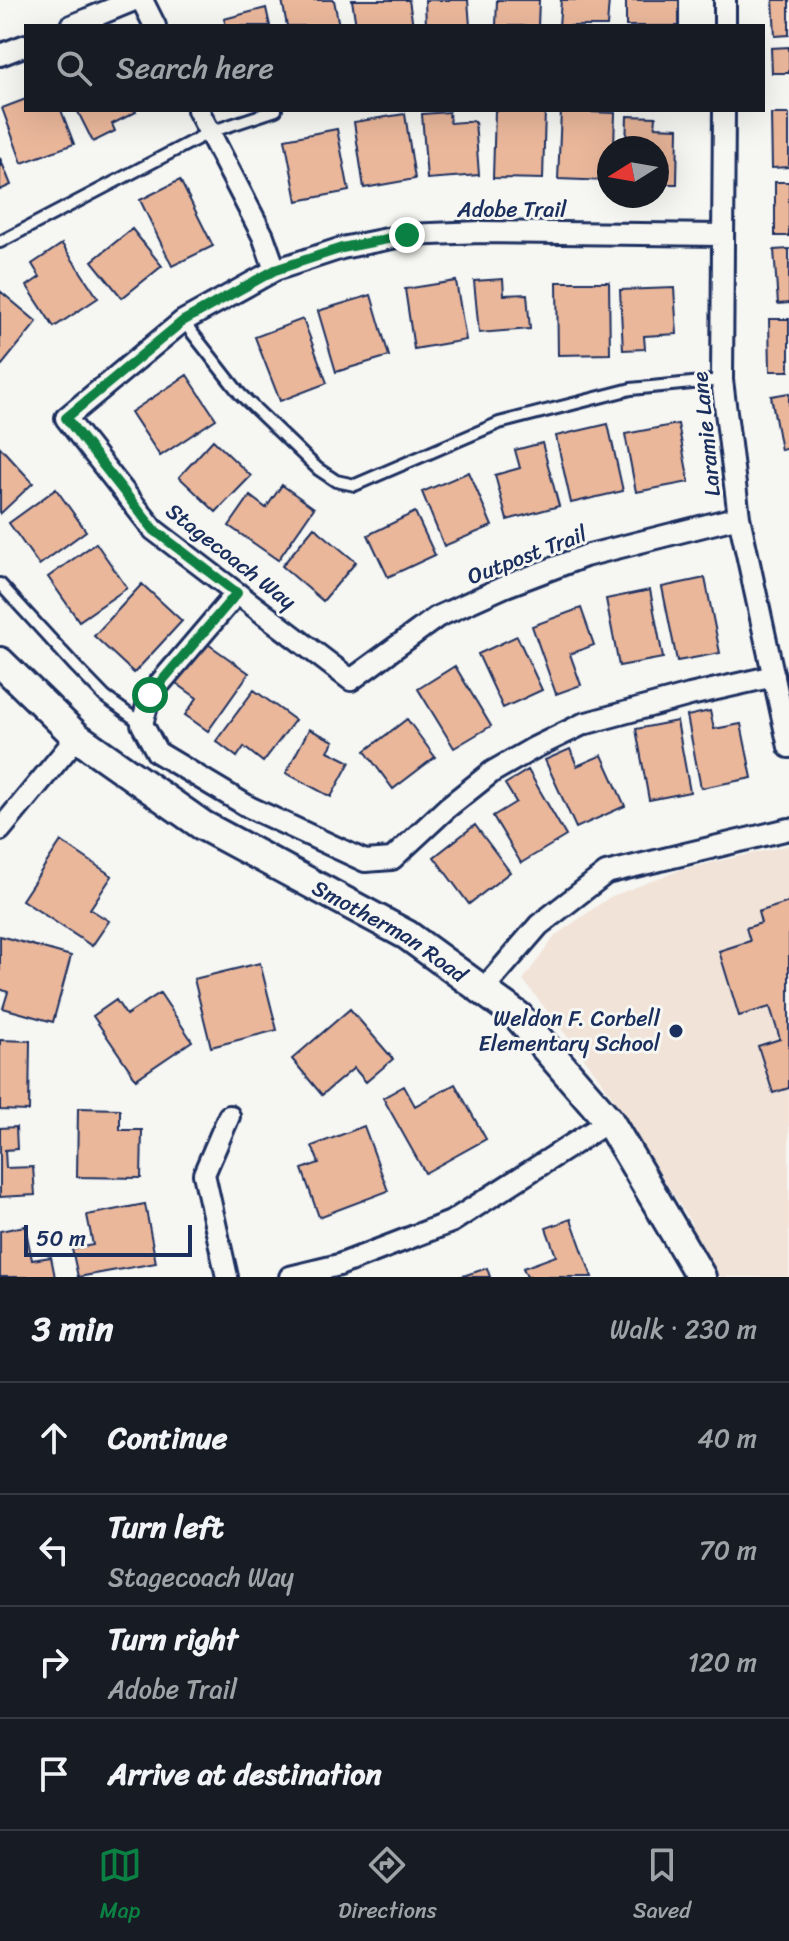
<!DOCTYPE html>
<meta charset="utf-8">
<style>
body{margin:0;font-family:Sriracha,sans-serif;background:#20242c;color:#f1f3f6}
.compass{position:absolute;left:597px;top:136px;width:72px;height:72px;border-radius:50%;background:#171b24;box-shadow:0 8px 32px #0002;rotate:259deg}
.scale{position:absolute;left:24px;bottom:20px;width:168px;box-sizing:border-box;padding-left:8px;border:4px solid #1b2f5e;border-top:0;font-size:22px;line-height:28px;white-space:nowrap;color:#1b2f5e;-webkit-text-stroke:6px #f6f6f2;paint-order:stroke}
.stop{position:absolute;width:24px;height:24px;margin:-18px;border:6px solid #0b8043;border-radius:50%;background:#fff}
.stop.end{background:#0b8043;border-color:#fff;box-shadow:0 2px 8px #0008}
.list{margin:0;padding:0;list-style:none}
h2{display:flex;justify-content:space-between;align-items:center;height:104px;margin:0;padding:0 32px;font-size:34px}
h2 small{font-size:26px;font-weight:400;color:#9ea1a6}
.list li{display:grid;grid-template-columns:52px 1fr auto;gap:24px;align-items:center;box-sizing:border-box;height:112px;padding:0 32px;border-top:2px solid #363941}
.list b{display:block;font-size:30px;white-space:nowrap}
.list p{margin:0;font-size:26px;white-space:nowrap;color:#9ea1a6}
.list em{font-size:26px;font-style:normal;color:#9ea1a6}
.icon{flex:none;width:44px;height:44px;fill:none;stroke:currentColor;stroke-width:2;stroke-linecap:round;stroke-linejoin:round}
.map{position:relative;flex:none;width:789px;height:1277px;overflow:hidden}
.search{position:absolute;background:#171b24;box-shadow:0 8px 32px #0002;left:24px;right:24px;top:24px;height:88px;display:flex;align-items:center;gap:20px;box-sizing:border-box;padding:0 28px;border-radius:0px;color:#9ea1a6;font-size:30px}
.sheet{height:552px;background:#171b24}
nav{display:flex;justify-content:space-around;align-items:center;box-sizing:border-box;height:112px;border-top:2px solid #363941;background:#171b24;font-size:22px;color:#9ea1a6}
nav a{display:grid;justify-items:center;gap:4px}
nav .on{color:#0b8043}
.map>svg:first-child{display:block}
.built{fill:#f2e3d8}
.building{fill:#eab79b;stroke:#1b2f5e;stroke-width:2}
.lines{fill:none;stroke-linecap:round;stroke-linejoin:round}
.lane-casing{stroke:#1b2f5e;stroke-width:16}
.street-casing{stroke:#1b2f5e;stroke-width:26}
.secondary-casing{stroke:#1b2f5e;stroke-width:34}
.lane{stroke:#f6f6f2;stroke-width:10}
.street{stroke:#f6f6f2;stroke-width:20}
.secondary{stroke:#f6f6f2;stroke-width:28}
.route{stroke:#0b8043;stroke-width:10}
.poi-dot{fill:#1b2f5e;stroke:#f6f6f2;stroke-width:3}
.labels{text-anchor:middle;dominant-baseline:central;stroke-width:6;stroke-linejoin:round;paint-order:stroke}
.street-label{font-size:22px;fill:#1b2f5e;stroke:#f6f6f2}
.poi-label{font-size:22px;fill:#1b2f5e;stroke:#f6f6f2;text-anchor:end}
</style>
<div class="map">
<svg width="789" height="1277" viewBox="0 0 789 1277">
<rect width="100%" height="100%" fill="#f6f6f2"/>
<filter id="ink" filterUnits="userSpaceOnUse"><feTurbulence type="fractalNoise" baseFrequency=".0125" numOctaves="2"/><feDisplacementMap in="SourceGraphic" scale="16" xChannelSelector="R" yChannelSelector="G"/><feConvolveMatrix kernelMatrix="1 2 1 2 8 2 1 2 1" color-interpolation-filters="sRGB"/></filter>
<g filter="url(#ink)">
<!-- built -->
<path class="built" d="M789,845V1277H708L690,1221L602,1081L523,980L556,935L610,897L680,870Z"/>
<!-- building -->
<path class="building" d="M282,0H334L339,26H287Z
M352,0H409L413,26H356Z
M425,0H468L470,26H426Z
M497,0H539L538,26H496Z
M561,0H609L607,26H559Z
M626,0H679V26H626Z
M773,0H789V35L775,36Z
M266,8L270,26H226L224,19Z
M789,47V73H772L771,48Z
M26,99V110H61L74,144L22,163L2,108Z
M77,110H135L136,112L112,124L115,131L93,142Z
M495,110H545L543,179L493,178Z
M561,111L615,113L614,148H609V181L558,179Z
M449,112L450,123L475,121L479,175L427,179L422,114Z
M405,114L415,179L364,188L354,122Z
M771,114H789V167L772,168Z
M627,116L656,117L655,127L678,128L677,184H657V148H626Z
M337,129L349,191L297,201L285,139Z
M0,158L11,185L0,190Z
M180,180L213,246L172,266L140,200Z
M775,182H789V236H775Z
M132,229L162,266L122,298L92,261Z
M62,244L98,298L54,327L27,286L40,277L32,264Z
M789,249V303L778,304L774,250Z
M503,279L504,295L527,294L530,329L479,333L474,281Z
M456,281L466,340L414,349L405,289Z
M557,282H609L610,354L558,355Z
M674,288L677,334L644,336L645,349L623,350L620,290Z
M0,291L37,322L2,365L0,364Z
M371,295L389,356L336,372L318,311Z
M303,319L327,383L280,401L255,337Z
M769,319H789V371H770Z
M187,375L216,419L160,456L131,412Z
M789,393V448L781,450L771,396Z
M608,424L623,491L571,503L556,436Z
M678,424L689,482L636,492L625,434Z
M213,440L251,476L216,512L179,477Z
M542,443L559,506L507,520L495,475L520,468L515,450Z
M0,447L33,483L0,514Z
M469,472L492,526L444,546L422,492Z
M282,485L314,508L278,560L229,526L250,496L266,508Z
M56,489L86,531L39,565L9,523Z
M415,512L435,555L388,577L368,535Z
M314,527L356,562L323,601L282,566Z
M96,543L127,588L79,621L48,577Z
M705,578L720,653L677,661L662,587Z
M142,584L182,621L134,673L94,636Z
M650,590L663,658L619,666L606,599Z
M581,608L594,645L570,654L581,685L556,694L532,626Z
M517,636L542,690L503,708L478,654Z
M205,642L249,673L208,731L185,715L197,698L176,683Z
M455,666L491,726L454,748L418,689Z
M254,690L295,720L263,762L244,747L237,757L216,741Z
M710,711L714,729L741,724L752,778L701,788L687,716Z
M407,719L435,757L393,789L365,751Z
M677,721L690,792L649,800L636,729Z
M309,729L334,741L328,751L350,762L331,797L286,773Z
M570,749L577,766L602,755L625,806L576,828L545,760Z
M528,770L566,836L521,863L493,816L516,802L505,784Z
M475,825L510,872L469,904L434,857Z
M61,841L112,876L90,909L109,921L92,946L22,900Z
M789,902V1088L773,1093L758,1046L780,1039L770,1007L739,1016L719,951L750,941L746,928L761,923L758,912Z
M0,936L71,956L53,1022L3,1008L8,992L0,989Z
M260,963L277,1030L211,1047L194,979Z
M160,993L192,1041L136,1079L93,1016L116,1000L126,1015Z
M350,1009L393,1059L366,1082L354,1068L322,1095L292,1059Z
M0,1040L30,1041L29,1111L0,1110Z
M455,1084L486,1139L425,1173L383,1098L404,1086L415,1106Z
M78,1108L120,1109V1130H142L141,1178L77,1177Z
M364,1126L388,1191L319,1217L302,1169L319,1163L312,1146Z
M16,1127L17,1149L5,1150L6,1168L33,1167L35,1195L0,1197V1128Z
M145,1204L156,1263L78,1277L72,1249L93,1245L87,1215Z
M571,1219L592,1277H527L523,1268L556,1256L546,1228Z
M25,1226L32,1260L51,1257L55,1277H0V1231Z
M487,1268L490,1277H460Z"/>
<g class="lines">
<!-- lane casing -->
<g class="lane-casing">
<path id="lane" d="M0,242L210,132L276,110
M183,321L240,394L318,469L336,481L355,485L499,423L631,389L722,380
M0,584L76,667L105,697L142,724"/>
</g>
<!-- street casing -->
<g class="street-casing">
<path id="street" d="M142,0L155,26
M71,26L134,0
M725,26V0
M0,55L26,45
M198,110L263,236L275,270
M724,110L722,380L739,517L789,747
M722,235L481,232L407,235L342,248L275,270L183,321L66,418L154,530L351,680L437,617L506,586L585,556L739,517
M237,593L150,695L142,724L157,752L249,807L365,861L392,859L448,807L492,772L534,748L583,724L690,695L774,676
M0,830L77,737
M483,990L539,925L606,873L789,829
M227,1277L204,1174L229,1116
M290,1277L339,1265L451,1222L609,1121"/>
</g>
<!-- secondary casing -->
<g class="secondary-casing">
<g id="secondary">
<path id="s1" d="M0,662L77,737L202,825L407,935L518,1016L609,1121L701,1277"/>
</g>
</g>
<!-- lane -->
<use href="#lane" class="lane"/>
<!-- street -->
<use href="#street" class="street"/>
<!-- secondary -->
<use href="#secondary" class="secondary"/>
</g>
</g>
<g class="lines" filter="url(#ink)">
<!-- route -->
<path class="route" d="M150,695L237,593L154,530L66,418L183,321L275,270L342,248L407,235"/>
</g>
<!-- markers -->
<circle class="poi-dot" cx="676" cy="1031" r="8"/>
<g class="labels">
<!-- street labels -->
<g class="street-label">
<text x="512" y="209">Adobe Trail</text>
<text transform="translate(706 434) rotate(-96)">Laramie Lane</text>
<text transform="translate(527 555) rotate(-21)">Outpost Trail</text>
<text transform="translate(231 556) rotate(38)">Stagecoach Way</text>
<text stroke="none"><textPath href="#s1" startOffset="476">Smotherman Road</textPath></text>
</g>
<!-- poi labels -->
<g class="poi-label">
<text x="660" y="1018">Weldon F. Corbell<tspan x="660" dy="25">Elementary School</tspan></text>
</g>
</g>
</svg>
<svg class="compass" viewBox="-18 -18 36 36"><path d="M0-13l5 13h-10z" fill="#e53935"/><path d="M0 13l5-13h-10z" fill="#9ea1a6"/></svg>
<div class="scale">50 m</div>
<div class="stop" style="left:150px;top:695px"></div>
<div class="stop end" style="left:407px;top:235px"></div>
<div class="search"><svg class="icon" aria-label="search" viewBox="0 0 24 24"><circle cx="10" cy="10" r="6"/><path d="M15 15l6 6"/></svg>Search here</div>
</div>
<section class="sheet">
<h2>3 min<small>Walk · 230 m</small></h2>
<ul class="list">
<li><svg class="icon" aria-label="ahead" viewBox="0 0 24 24"><path d="M12 20V5M6 11l6-6 6 6"/></svg><div><b>Continue</b></div><em>40 m</em></li>
<li><svg class="icon" aria-label="left" viewBox="0 0 24 24"><path d="M17 20v-9H6M10 6l-5 5 5 5"/></svg><div><b>Turn left</b><p>Stagecoach Way</p></div><em>70 m</em></li>
<li><svg class="icon" aria-label="right" viewBox="0 0 24 24"><path d="M7 20v-9h11M14 6l5 5-5 5"/></svg><div><b>Turn right</b><p>Adobe Trail</p></div><em>120 m</em></li>
<li><svg class="icon" aria-label="arrive" viewBox="0 0 24 24"><path d="M6 21V4h12l-3 4 3 4H6"/></svg><div><b>Arrive at destination</b></div></li>
</ul>
</section>
<nav>
<a class="on"><svg class="icon" aria-label="map" viewBox="0 0 24 24"><path d="M3 6l6-2 6 2 6-2v14l-6 2-6-2-6 2zM9 4v14M15 6v14"/></svg>Map</a>
<a><svg class="icon" aria-label="directions" viewBox="0 0 24 24"><path d="M12 3l9 9-9 9-9-9zM9 14v-3h6M13 9l2 2-2 2"/></svg>Directions</a>
<a><svg class="icon" aria-label="saved" viewBox="0 0 24 24"><path d="M7 4h10v16l-5-4-5 4z"/></svg>Saved</a>
</nav>
